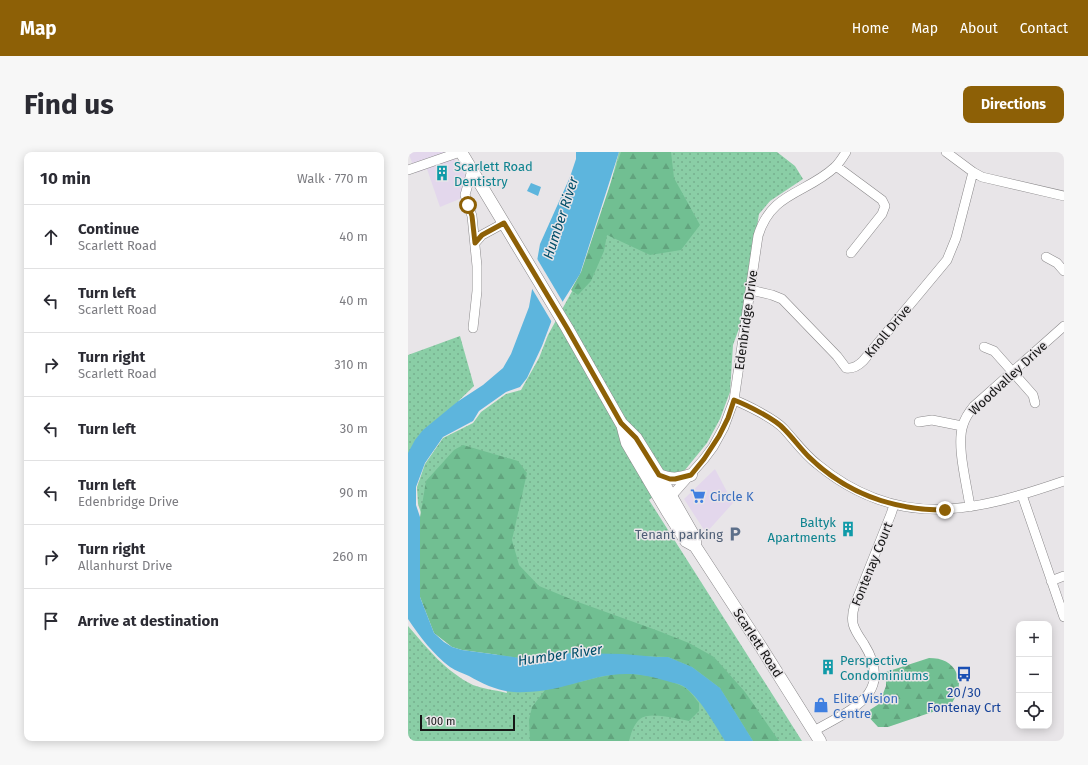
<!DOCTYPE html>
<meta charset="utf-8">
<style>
body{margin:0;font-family:"Fira Sans",sans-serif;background:#f7f7f7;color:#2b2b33}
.controls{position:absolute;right:12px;bottom:12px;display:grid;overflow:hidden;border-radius:8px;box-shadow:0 2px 10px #0003}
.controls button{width:36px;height:36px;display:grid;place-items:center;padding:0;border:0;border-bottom:1px solid #e1e1e2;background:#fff;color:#2b2b33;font:20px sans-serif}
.scale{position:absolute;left:12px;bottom:10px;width:95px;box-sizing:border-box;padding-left:4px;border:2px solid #161616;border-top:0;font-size:11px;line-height:14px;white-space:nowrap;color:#161616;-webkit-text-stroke:3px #e8e5e8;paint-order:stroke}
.stop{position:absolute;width:12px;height:12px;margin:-9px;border:3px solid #8d6006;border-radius:50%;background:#fff}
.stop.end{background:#8d6006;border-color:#fff;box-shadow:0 1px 4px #0008}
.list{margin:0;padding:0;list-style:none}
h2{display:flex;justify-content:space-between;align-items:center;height:52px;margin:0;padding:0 16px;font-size:17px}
h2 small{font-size:13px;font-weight:400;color:#7c7c81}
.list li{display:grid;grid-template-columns:26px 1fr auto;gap:12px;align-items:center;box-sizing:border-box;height:64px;padding:0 16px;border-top:1px solid #e1e1e2}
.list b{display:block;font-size:15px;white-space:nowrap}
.list p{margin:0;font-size:13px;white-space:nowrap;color:#7c7c81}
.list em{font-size:13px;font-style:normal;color:#7c7c81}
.icon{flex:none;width:22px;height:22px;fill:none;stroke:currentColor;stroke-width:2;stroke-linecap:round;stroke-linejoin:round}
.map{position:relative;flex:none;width:656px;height:589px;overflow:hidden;border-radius:8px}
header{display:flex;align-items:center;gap:24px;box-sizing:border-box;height:56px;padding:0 20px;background:#8d6006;color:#fff}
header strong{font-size:19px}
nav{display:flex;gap:22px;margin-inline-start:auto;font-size:14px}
.intro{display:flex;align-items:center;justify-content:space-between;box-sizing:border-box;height:96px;padding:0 24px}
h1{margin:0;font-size:28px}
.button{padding:10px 18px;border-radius:8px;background:#8d6006;color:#fff;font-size:14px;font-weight:700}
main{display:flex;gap:24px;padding:0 24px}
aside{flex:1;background:#fff;border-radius:8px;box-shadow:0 2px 10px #0003}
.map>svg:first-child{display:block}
.commercial{fill:#e3d7ec}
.grass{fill:url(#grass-dots)}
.forest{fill:url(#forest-firs)}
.water{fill:#5db5dd}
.pier{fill:#e8e5e8}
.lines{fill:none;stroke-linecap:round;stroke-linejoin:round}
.minor-casing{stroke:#8a888a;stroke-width:10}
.major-casing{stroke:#8a888a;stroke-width:13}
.minor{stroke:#fff;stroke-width:9}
.major{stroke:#fff;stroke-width:12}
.route{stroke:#8d6006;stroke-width:5}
.labels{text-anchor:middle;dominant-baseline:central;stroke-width:3;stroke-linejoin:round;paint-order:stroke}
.culture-label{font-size:13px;fill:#0d838f;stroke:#e8e5e8;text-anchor:start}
.street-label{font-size:13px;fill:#161616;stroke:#e8e5e8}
.shop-label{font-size:13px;fill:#366cbe;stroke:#e8e5e8;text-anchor:start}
.service-label{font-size:13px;fill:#4e5e75;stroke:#e8e5e8;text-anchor:end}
.transit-label{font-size:13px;fill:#164399;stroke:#e8e5e8}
.water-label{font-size:14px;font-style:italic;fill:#004e69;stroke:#e8e5e8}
</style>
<header>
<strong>Map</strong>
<nav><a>Home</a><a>Map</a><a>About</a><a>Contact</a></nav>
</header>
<div class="intro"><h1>Find us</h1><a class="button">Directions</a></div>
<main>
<aside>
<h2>10 min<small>Walk · 770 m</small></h2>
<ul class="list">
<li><svg class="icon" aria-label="ahead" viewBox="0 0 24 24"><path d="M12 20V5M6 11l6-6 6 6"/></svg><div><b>Continue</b><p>Scarlett Road</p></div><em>40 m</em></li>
<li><svg class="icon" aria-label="left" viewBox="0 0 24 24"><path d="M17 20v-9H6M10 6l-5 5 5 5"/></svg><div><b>Turn left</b><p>Scarlett Road</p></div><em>40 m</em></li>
<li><svg class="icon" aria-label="right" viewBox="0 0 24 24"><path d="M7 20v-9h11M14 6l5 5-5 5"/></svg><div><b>Turn right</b><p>Scarlett Road</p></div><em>310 m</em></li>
<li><svg class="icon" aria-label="left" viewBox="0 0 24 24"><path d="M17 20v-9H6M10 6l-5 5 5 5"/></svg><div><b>Turn left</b></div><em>30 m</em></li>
<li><svg class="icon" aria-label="left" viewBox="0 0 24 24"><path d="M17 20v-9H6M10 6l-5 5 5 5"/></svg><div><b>Turn left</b><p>Edenbridge Drive</p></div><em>90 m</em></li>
<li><svg class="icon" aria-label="right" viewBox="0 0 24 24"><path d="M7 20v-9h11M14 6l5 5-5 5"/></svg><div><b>Turn right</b><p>Allanhurst Drive</p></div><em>260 m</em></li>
<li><svg class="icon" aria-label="arrive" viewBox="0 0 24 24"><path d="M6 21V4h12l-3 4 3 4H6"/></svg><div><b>Arrive at destination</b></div></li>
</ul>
</aside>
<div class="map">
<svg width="656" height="589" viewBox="0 0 656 589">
<defs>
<pattern id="grass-dots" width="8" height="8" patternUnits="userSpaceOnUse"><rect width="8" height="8" fill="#8acea6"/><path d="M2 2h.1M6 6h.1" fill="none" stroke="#76b08e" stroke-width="1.8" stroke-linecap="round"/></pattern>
<pattern id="forest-firs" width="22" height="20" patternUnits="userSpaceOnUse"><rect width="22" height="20" fill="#71bf92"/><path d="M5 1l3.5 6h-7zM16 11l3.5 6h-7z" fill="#61a37d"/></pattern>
</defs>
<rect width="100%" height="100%" fill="#e8e5e8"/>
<!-- commercial -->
<path class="commercial" d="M0,0H42L59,26L54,46L32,55L19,17L8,21Z
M307,317L325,351L298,381L276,347Z"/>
<!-- grass -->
<path class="grass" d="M211,0H369L387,14L395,27L362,49L351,62L333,171L325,193L322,240L312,267L299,291L277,318L241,348L394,589H0V474C20,497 37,519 65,533C75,537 88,538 99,541L92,508L14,364L10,352L9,335L17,312L35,286L65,271L73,260L98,242L113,238L131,206L140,183L174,121L191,75Z
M52,184L66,234L37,262L0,308V203Z"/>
<!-- forest -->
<path class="forest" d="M213,0H263L266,26L292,73L273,98L242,103L199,83L196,99L183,129L170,143L163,138L173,120Z
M55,293L110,309L119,321L104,388L111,413L131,434L170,450L248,478L281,491L306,505L337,540L371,589H345L312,536L284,515L260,505L160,501L112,506L54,498L44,495L26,481L12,445V365L18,329L46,298Z
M521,506C534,506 544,510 549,522C550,525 551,528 551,531C551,539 546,548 542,554L480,575H470L457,561L471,552L478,534V520Z
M213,521C232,522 256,525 274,534C281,537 286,545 291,551V559L281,569C270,567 242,559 232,567C226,572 223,581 221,589H122L121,568L124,555L137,538C163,533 187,525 213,521Z"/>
<!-- water -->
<path class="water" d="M168,0H211L172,122L145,165L134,194L119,226L112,235L98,240L71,259L65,269L35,285L17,311L8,335V353L12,365V445L26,481L36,490L44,495L54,498L112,506L160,501L215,502L249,505H260L284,515L312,536L345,589H317C307,573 291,544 275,534C269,531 261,530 255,528C216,516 194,524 157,534C143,538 121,541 106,540C90,539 75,532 61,524C55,521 48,519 42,515C25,502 12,485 0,467V301L7,288L15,278L49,250L75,233L95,216L103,202L121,155L132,92L162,25L168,7Z
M123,31L133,35L130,44L119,39Z"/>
<!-- pier -->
<path class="pier" d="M128,105L156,152L145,172L123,135Z"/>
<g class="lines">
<!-- minor casing -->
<g class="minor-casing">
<path id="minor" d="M538,0L565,20L574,25L656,44
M428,14L474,48L477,54L474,62L443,101
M0,18L52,0
M64,18L57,43L64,64L69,114V139L65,176
M67,91L74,83L96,71
M638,105L649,111L656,119
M343,138L364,143L374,147L429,204L438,216C445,217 450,214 455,209L539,108L548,86L565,20
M576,195L586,199L625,243L627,251
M326,248C339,253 367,267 376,277C387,289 396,302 409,312C490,379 566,360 656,329
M511,270L524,268L554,274
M614,343L656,465
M260,348L296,307L305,295L316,275L326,248L350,84C363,40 398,42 427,15C431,11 435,5 438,0
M562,355C559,333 548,293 555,273C557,266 561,260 566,254L656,174
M643,429L656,424
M406,579C444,557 487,542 456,492C446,477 441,471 447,452L483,362L486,353"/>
</g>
<!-- major casing -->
<g class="major-casing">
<path id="major" d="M53,0L159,176L213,271L228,286L251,323L287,386V394
M214,272L219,291L259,359L278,389L287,394L353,495L412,589
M251,323C264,328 270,327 283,323"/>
</g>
<!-- minor -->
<use href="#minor" class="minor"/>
<!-- major -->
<use href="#major" class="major"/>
</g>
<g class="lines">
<!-- route -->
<path class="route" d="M60,53L64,64L67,91L74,83L96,71L159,176L213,271L228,286L251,323L262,327H267L283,323L296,307L311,284L320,266L326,248C339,253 367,267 376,277C385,286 392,296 401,305C439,342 484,358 537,358"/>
</g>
<!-- icons -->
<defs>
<g id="building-bare" transform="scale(1.2)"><path d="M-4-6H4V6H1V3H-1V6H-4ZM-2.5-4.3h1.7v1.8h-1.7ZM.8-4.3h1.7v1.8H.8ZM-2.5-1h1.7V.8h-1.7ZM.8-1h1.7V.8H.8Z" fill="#0f9aa8" stroke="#e8e5e8" stroke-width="2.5" paint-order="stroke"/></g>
<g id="supermarket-bare" transform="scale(1.2)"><path d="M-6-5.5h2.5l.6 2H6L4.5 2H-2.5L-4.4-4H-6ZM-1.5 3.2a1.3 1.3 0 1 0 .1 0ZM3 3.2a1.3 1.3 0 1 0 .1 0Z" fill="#3f7fe0" stroke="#e8e5e8" stroke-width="2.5" paint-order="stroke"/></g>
<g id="parking-bare" transform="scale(1.2)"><path d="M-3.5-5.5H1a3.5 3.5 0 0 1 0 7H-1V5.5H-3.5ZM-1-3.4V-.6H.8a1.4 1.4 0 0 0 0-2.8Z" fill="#5c6f8a" stroke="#e8e5e8" stroke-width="2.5" paint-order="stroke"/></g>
<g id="bus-bare" transform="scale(1.2)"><path d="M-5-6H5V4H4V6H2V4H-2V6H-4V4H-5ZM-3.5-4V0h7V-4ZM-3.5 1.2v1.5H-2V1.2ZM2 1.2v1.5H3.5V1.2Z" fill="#1a4fb4" stroke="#e8e5e8" stroke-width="2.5" paint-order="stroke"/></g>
<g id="shop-bare" transform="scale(1.2)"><path d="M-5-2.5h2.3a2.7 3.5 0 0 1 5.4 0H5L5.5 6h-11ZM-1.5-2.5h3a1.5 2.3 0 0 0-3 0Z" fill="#3f7fe0" stroke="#e8e5e8" stroke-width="2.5" paint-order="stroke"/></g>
</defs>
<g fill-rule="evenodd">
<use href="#building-bare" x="34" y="21"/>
<use href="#supermarket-bare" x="290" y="344"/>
<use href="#building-bare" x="440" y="377"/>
<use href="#parking-bare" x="327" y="382"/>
<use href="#building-bare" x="420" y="515"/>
<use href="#bus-bare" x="556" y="522"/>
<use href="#shop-bare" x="413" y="553"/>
</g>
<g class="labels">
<!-- culture labels -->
<g class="culture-label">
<text x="46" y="14">Scarlett Road<tspan x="46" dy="15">Dentistry</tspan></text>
<text x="428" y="370" text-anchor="end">Baltyk<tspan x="428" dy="15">Apartments</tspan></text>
<text x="432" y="508">Perspective<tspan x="432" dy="15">Condominiums</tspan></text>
</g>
<!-- street labels -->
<g class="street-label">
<text transform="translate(338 168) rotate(-82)">Edenbridge Drive</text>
<text transform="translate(480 179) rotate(-50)">Knoll Drive</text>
<text transform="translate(600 226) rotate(-43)">Woodvalley Drive</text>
<text transform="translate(464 412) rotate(-68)">Fontenay Court</text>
<text transform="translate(350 491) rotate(57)">Scarlett Road</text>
</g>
<!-- shop labels -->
<g class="shop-label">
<text x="302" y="344">Circle K</text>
<text x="425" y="546">Elite Vision<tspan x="425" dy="15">Centre</tspan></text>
</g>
<!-- service labels -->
<g class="service-label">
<text x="315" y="382">Tenant parking</text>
</g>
<!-- transit labels -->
<g class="transit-label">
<text x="556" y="540">20/30<tspan x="556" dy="15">Fontenay Crt</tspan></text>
</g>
<!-- water labels -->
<g class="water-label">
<text transform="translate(153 66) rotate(-72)">Humber River</text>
<text transform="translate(152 503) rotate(-8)">Humber River</text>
</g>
</g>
</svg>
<div class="controls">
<button>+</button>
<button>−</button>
<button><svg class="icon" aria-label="locate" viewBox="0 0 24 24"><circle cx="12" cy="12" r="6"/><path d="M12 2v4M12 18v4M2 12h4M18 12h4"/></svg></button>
</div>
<div class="scale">100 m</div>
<div class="stop" style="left:60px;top:53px"></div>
<div class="stop end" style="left:537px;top:358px"></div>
</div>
</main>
